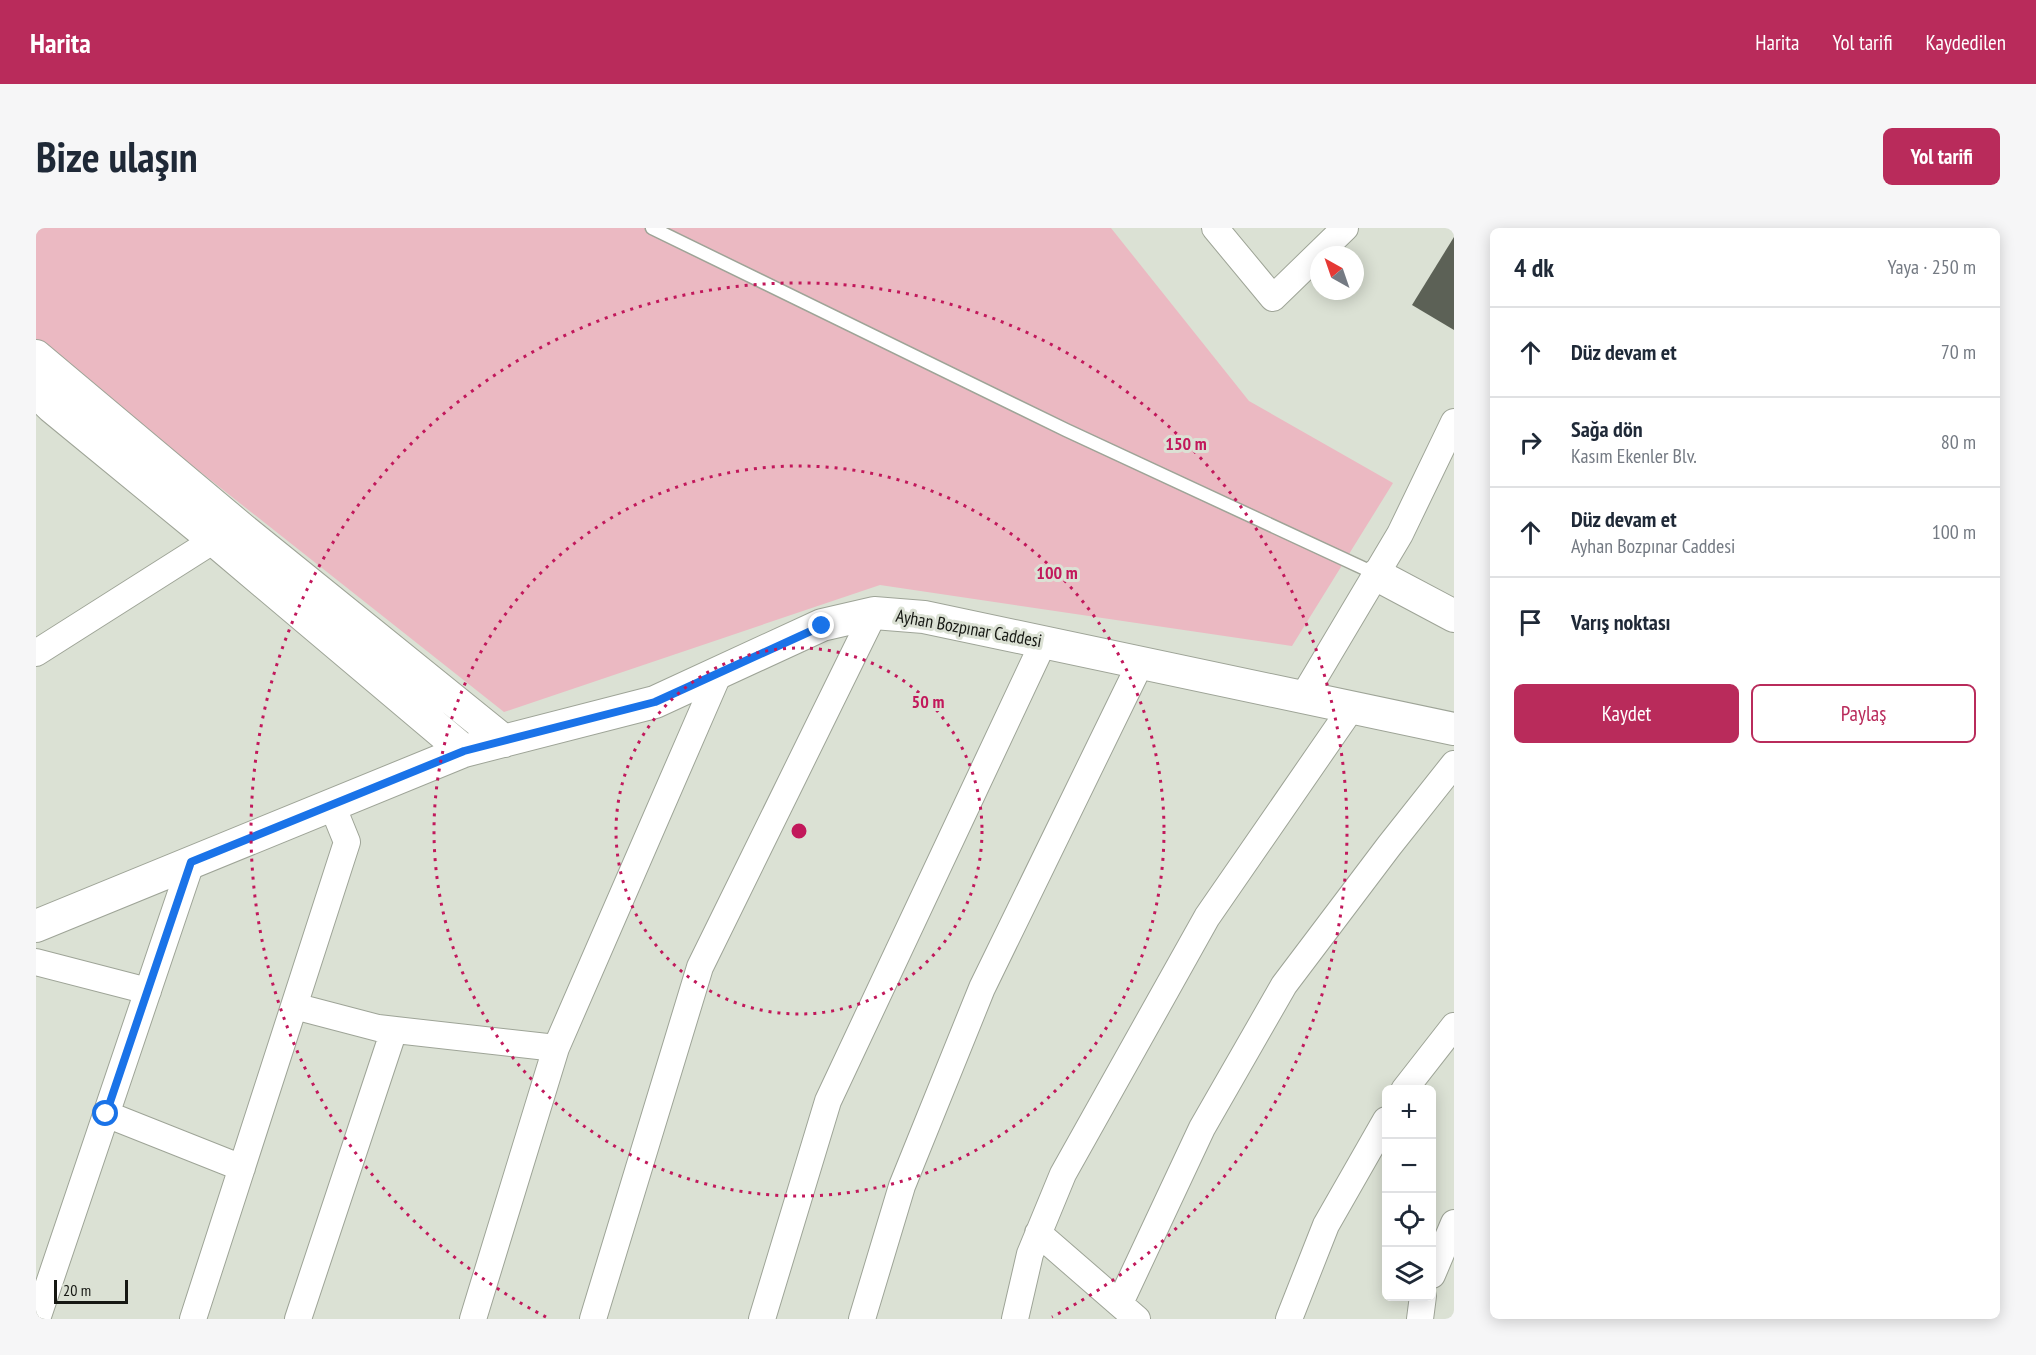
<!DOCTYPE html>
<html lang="tr">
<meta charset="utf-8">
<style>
body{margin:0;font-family:"PT Sans Narrow",sans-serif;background:#f6f6f7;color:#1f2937}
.controls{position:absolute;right:18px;bottom:18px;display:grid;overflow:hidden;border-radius:9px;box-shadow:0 3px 15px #0003}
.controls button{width:54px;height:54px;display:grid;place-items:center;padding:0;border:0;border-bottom:2px solid #e0e1e3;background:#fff;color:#1f2937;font:30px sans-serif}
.compass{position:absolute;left:1274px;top:18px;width:54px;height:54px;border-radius:50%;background:#fff;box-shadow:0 3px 15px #0003;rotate:320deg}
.scale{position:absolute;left:18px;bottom:15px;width:74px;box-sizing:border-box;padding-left:6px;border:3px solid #161813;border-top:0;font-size:16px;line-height:21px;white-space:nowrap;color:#161813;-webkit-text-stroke:4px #dbe1d4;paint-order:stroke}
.stop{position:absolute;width:18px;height:18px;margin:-14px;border:4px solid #1a73e8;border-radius:50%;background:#fff}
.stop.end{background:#1a73e8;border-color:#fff;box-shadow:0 2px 6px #0008}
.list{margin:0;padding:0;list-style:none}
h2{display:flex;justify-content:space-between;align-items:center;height:78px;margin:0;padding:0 24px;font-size:26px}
h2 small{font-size:20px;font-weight:400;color:#747a83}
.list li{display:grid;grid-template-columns:39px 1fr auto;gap:18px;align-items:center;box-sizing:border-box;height:90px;padding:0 24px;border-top:2px solid #e0e1e3}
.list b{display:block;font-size:22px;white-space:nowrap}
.list p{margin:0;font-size:20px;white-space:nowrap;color:#747a83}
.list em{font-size:20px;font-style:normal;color:#747a83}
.actions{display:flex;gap:12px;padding:18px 24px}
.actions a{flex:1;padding:14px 0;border:2px solid #b92b5b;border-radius:9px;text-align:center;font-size:21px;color:#b92b5b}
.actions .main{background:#b92b5b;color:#fff}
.icon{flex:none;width:33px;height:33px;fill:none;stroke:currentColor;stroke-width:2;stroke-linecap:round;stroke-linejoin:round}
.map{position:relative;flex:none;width:1418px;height:1091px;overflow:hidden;border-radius:9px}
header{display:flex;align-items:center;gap:36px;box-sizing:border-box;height:84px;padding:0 30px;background:#b92b5b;color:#fff}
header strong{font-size:28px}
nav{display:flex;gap:33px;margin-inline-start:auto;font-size:21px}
.intro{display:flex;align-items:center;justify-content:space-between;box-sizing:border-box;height:144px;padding:0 36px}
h1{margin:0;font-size:42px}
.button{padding:15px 27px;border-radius:9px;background:#b92b5b;color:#fff;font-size:21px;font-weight:700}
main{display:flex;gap:36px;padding:0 36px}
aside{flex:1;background:#fff;border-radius:9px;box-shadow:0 3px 15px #0003}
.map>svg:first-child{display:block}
.green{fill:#ebb9c2}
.building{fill:#5c6156}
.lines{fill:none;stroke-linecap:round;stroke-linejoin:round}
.service-casing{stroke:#9ea497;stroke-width:15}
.minor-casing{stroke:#9ea497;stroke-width:28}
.tertiary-casing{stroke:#9ea497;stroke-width:34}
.service{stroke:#fff;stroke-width:12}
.minor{stroke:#fff;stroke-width:26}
.tertiary{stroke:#fff;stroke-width:32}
.route{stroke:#1a73e8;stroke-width:8}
.ring{fill:none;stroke:#c2185b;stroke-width:3;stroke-dasharray:3 6}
.labels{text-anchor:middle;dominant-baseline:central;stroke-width:6;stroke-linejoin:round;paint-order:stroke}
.street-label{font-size:18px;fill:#161813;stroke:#dbe1d4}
.centre{fill:#c2185b;stroke:#dbe1d4;stroke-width:3}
.ring-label{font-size:18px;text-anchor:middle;font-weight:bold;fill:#c2185b;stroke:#dbe1d4;stroke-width:6;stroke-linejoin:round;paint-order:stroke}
</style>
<header>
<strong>Harita</strong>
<nav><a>Harita</a><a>Yol tarifi</a><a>Kaydedilen</a></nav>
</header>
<div class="intro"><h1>Bize ulaşın</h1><a class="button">Yol tarifi</a></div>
<main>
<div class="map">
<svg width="1418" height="1091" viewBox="0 0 1418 1091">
<rect width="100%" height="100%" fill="#dbe1d4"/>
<!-- green -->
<path class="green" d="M0,0H1075L1213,173L1357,255L1256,418L844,357L468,484L0,114Z"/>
<!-- building -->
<path class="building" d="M1418,9V102L1376,77Z"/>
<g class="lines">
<!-- service casing -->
<g class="service-casing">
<path id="service" d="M616,0L1030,202L1340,346"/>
</g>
<!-- minor casing -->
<g class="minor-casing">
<path id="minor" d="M1179,0L1237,70L1309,0
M0,425L178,312
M1267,469L1364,306L1418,194
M0,734L112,763
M258,778L342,800L520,820
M1368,862L1418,798
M70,886L206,940
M1002,1005L1101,1091
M1396,1047L1418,995
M1084,1075L1166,900L1248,757L1353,618L1418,536
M1,1091L155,635
M157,1091L311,614L296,577
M262,1091L358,802
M437,1091L520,820L683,445
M557,1091L664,739L838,385
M726,1091L792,873L1008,413
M826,1091L866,958L946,760L1105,434
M979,1091L994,1026L1027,946L1171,689L1316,479
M1253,1091L1290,997L1350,892
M1384,1091L1387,1068"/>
</g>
<!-- tertiary casing -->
<g class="tertiary-casing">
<path id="tertiary" d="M0,128L206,301L468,513
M0,163L16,179L178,312L428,523
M1341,347L1418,388
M0,698L428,523L619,474L786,397L838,385L888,389L1418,501"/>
</g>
<!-- service -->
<use href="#service" class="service"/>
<!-- minor -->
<use href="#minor" class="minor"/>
<!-- tertiary -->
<use href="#tertiary" class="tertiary"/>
</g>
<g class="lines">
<!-- route -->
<path class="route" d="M70,886L155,634L428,523L619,474L786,398"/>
</g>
<!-- distance rings -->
<g class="ring">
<circle cx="763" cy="603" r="183"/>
<circle cx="763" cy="603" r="365"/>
<path d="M510 1089A548 548 0 1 1 1016 1089"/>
</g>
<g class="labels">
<!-- street labels -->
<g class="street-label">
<text transform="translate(933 400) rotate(10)">Ayhan Bozpınar Caddesi</text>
</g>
</g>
<circle cx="763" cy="603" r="9" class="centre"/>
<g class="ring-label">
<text x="1150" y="222">150 m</text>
<text x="1021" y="351">100 m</text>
<text x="892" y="480">50 m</text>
</g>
</svg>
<div class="controls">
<button>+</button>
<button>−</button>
<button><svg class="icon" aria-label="locate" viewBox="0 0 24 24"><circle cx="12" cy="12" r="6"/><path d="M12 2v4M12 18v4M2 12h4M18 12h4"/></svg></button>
<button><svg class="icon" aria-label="layers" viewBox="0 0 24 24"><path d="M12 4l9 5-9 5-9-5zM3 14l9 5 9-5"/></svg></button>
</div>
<svg class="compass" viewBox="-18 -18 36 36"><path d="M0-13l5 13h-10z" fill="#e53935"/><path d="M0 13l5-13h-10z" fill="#747a83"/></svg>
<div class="scale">20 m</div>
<div class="stop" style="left:70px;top:886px"></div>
<div class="stop end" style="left:786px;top:398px"></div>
</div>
<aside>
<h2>4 dk<small>Yaya · 250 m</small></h2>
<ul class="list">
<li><svg class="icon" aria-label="ahead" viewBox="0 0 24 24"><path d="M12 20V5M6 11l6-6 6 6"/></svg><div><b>Düz devam et</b></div><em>70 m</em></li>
<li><svg class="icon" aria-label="right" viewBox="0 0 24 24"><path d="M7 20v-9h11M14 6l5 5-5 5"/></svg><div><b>Sağa dön</b><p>Kasım Ekenler Blv.</p></div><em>80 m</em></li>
<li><svg class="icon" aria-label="ahead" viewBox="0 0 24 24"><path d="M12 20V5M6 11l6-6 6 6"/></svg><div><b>Düz devam et</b><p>Ayhan Bozpınar Caddesi</p></div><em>100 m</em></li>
<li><svg class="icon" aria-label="arrive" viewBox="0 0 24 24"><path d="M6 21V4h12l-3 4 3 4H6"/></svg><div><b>Varış noktası</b></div></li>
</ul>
<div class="actions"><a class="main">Kaydet</a><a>Paylaş</a></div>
</aside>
</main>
